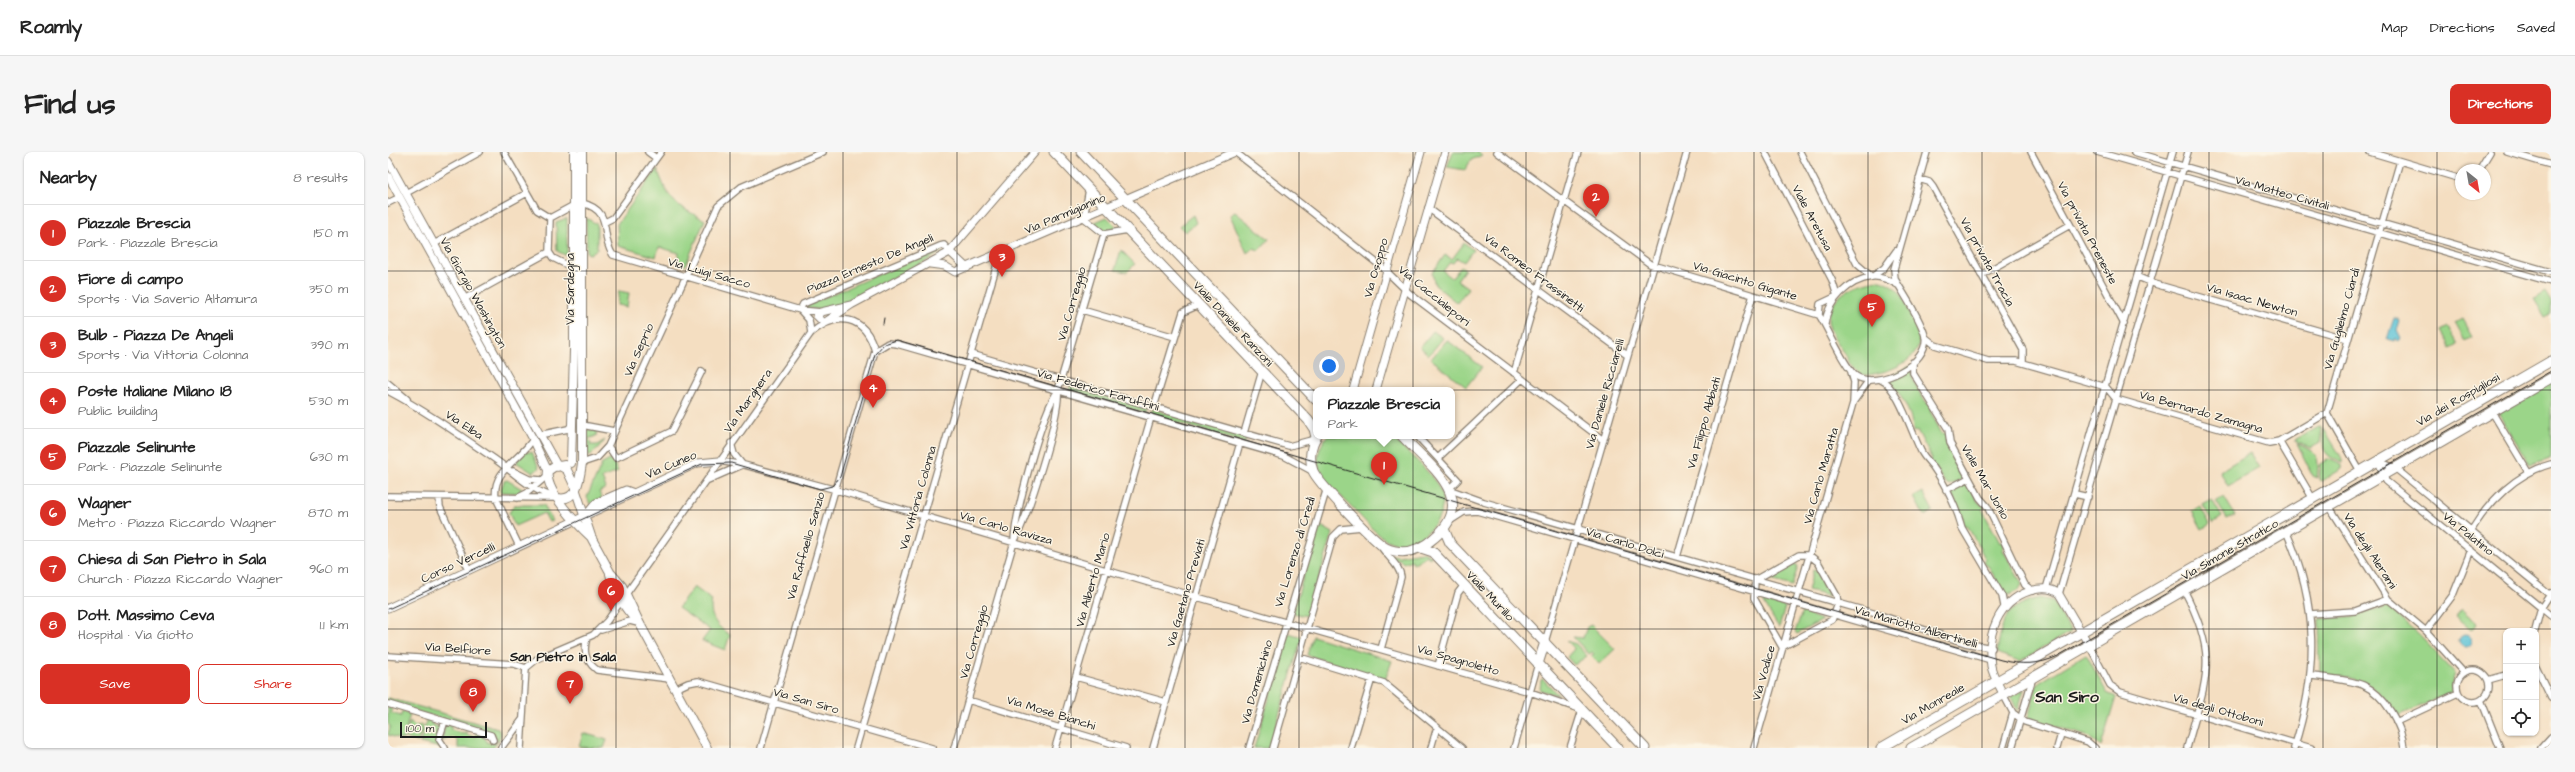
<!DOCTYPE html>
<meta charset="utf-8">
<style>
body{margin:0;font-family:"Architects Daughter",sans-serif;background:#f6f6f6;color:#222}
.controls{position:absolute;right:12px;bottom:12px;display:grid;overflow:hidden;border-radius:8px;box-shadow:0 1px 3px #0004}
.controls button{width:36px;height:36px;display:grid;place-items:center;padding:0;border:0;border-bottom:1px solid #e0e0e0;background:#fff;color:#222;font:20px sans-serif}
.compass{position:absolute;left:2067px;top:12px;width:36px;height:36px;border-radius:50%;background:#fff;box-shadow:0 1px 3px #0004;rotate:149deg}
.scale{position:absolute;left:12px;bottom:10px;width:87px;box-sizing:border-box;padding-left:4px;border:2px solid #1c1c1c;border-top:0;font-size:11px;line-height:14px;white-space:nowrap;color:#1c1c1c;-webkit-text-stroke:3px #fcf5e5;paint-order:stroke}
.you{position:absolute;left:941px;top:214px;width:14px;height:14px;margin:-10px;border:3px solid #fff;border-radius:50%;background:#1a73e8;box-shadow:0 0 0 6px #1a73e833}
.badge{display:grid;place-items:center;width:26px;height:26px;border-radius:50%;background:#d93025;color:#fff;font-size:13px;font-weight:700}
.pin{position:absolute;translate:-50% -33px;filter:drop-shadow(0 1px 2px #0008)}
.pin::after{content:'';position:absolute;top:21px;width:14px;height:12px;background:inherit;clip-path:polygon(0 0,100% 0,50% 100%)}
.popup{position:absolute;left:925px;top:235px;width:142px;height:52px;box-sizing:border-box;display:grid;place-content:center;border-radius:8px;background:#fff;filter:drop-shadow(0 1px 3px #0005);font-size:13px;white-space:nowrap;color:#767676}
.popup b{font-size:15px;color:#222}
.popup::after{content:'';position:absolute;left:50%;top:100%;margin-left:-8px;border:8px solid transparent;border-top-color:#fff}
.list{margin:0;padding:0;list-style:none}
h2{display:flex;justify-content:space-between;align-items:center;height:52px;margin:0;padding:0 16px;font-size:17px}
h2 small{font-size:13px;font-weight:400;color:#767676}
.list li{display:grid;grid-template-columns:26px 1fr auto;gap:12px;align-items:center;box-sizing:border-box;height:56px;padding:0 16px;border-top:1px solid #e0e0e0}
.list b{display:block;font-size:15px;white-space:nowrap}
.list p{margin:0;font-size:13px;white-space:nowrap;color:#767676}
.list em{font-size:13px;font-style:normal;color:#767676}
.actions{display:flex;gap:8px;padding:12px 16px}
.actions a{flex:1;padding:9px 0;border:1px solid #d93025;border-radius:8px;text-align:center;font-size:14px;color:#d93025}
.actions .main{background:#d93025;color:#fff}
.icon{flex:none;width:22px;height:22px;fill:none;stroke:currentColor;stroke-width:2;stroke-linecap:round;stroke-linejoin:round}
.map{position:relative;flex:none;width:2163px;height:596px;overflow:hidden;border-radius:8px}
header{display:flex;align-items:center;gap:24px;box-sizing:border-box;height:56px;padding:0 20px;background:#fff;border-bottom:1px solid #e0e0e0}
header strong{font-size:19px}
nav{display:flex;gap:22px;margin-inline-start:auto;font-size:14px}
.intro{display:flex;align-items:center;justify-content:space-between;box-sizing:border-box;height:96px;padding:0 24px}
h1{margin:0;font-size:28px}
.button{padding:10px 18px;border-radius:8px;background:#d93025;color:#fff;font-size:14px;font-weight:700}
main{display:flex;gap:24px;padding:0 24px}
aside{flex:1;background:#fff;border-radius:8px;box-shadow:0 1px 3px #0004}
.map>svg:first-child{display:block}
.green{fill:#9bd589;stroke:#5c7852}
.water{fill:#5ac2d7;stroke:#3b6f7a}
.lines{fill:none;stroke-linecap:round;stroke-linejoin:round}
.minor-casing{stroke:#887d6e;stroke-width:8}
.tertiary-casing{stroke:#887d6e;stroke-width:9}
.secondary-casing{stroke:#887d6e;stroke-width:10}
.primary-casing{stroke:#887d6e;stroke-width:11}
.minor{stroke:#fff;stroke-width:5.5}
.tertiary{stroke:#fff;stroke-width:7}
.secondary{stroke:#fff;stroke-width:8}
.primary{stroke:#fff;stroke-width:9}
.tram{stroke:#1c1c1c;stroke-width:1}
.grid{fill:none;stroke:#1c1c1c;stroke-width:1;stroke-opacity:0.55}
.labels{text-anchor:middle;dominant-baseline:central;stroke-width:3;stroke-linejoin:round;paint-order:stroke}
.street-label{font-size:12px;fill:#1c1c1c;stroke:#fcf5e5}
.neighbourhood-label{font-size:13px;font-weight:bold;fill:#1c1c1c;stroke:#fcf5e5}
.district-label{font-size:16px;font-weight:bold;fill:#1c1c1c;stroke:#fcf5e5}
</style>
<header>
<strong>Roamly</strong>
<nav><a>Map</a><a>Directions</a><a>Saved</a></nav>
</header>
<div class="intro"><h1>Find us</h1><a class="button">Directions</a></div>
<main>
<aside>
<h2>Nearby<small>8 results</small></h2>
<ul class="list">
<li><span class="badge">1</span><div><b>Piazzale Brescia</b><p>Park · Piazzale Brescia</p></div><em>150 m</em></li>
<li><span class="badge">2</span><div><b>Fiore di campo</b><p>Sports · Via Saverio Altamura</p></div><em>350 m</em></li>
<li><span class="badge">3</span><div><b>Bulb - Piazza De Angeli</b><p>Sports · Via Vittoria Colonna</p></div><em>390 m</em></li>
<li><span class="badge">4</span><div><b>Poste Italiane Milano 18</b><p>Public building</p></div><em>530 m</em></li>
<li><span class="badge">5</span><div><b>Piazzale Selinunte</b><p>Park · Piazzale Selinunte</p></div><em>630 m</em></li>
<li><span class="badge">6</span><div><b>Wagner</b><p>Metro · Piazza Riccardo Wagner</p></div><em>870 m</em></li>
<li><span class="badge">7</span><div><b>Chiesa di San Pietro in Sala</b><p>Church · Piazza Riccardo Wagner</p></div><em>960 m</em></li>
<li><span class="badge">8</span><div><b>Dott. Massimo Ceva</b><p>Hospital · Via Giotto</p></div><em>1.1 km</em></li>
</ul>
<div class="actions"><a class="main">Save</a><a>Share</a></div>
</aside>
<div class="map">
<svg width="2163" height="596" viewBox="0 0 2163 596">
<rect width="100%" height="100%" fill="#fcf5e5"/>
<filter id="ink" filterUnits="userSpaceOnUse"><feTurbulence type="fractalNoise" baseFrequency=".025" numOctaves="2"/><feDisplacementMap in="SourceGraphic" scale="8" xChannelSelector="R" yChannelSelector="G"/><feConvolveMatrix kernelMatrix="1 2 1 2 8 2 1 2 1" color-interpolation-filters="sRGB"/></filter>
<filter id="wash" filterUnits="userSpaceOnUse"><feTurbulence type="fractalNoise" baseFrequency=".012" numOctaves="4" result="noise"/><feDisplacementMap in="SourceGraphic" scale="16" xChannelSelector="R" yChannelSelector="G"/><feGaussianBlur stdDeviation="0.9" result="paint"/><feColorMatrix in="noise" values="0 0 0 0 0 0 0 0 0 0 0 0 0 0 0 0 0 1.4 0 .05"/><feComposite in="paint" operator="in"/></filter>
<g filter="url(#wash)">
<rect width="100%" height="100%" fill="#f4dec1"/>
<!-- green -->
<path class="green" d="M1065,0H1091L1094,3L1083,8L1077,18L1059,15Z
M269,17C282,50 285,52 317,68L297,114L289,111L291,101L271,95L268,105L230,94L229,72Z
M847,60L881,87L871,98L865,96L859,101L842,63Z
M805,63L808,71L797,80L791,74Z
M719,65L728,74L729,78L716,80L705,71Z
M179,66V102L177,103L169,99L168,70Z
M198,66L209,72V97L202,102L199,101Z
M1076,91L1085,98L1076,110L1069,106L1065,111L1062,110L1055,119L1064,126L1073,114L1077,117L1069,128L1080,136L1069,151L1047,133L1044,121L1057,103L1064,107Z
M550,97L554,99L542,107L459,151L435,158L417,156L421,152Z
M733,98L747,112L739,120L727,118Z
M1493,128C1513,137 1514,142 1521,161C1525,170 1530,179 1531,188C1532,211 1493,223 1475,223C1465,219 1461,209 1456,200C1450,191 1440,179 1440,167C1441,142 1473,129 1493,128Z
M231,139L241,141L239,155L229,153Z
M2157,140L2163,150V162L2157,165L2146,147Z
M2074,167L2084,185L2077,189L2067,171Z
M2060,175L2070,192L2063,196L2053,179Z
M1045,179L1055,186L1041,203L1032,195Z
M1059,188L1094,215L1078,235L1043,207Z
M1522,214C1523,229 1534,249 1546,257L1542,259L1554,282L1558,281V290L1576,323L1574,327L1561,333C1552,329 1550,315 1541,309L1544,307L1529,278L1525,280C1526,264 1511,237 1498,227Z
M2163,229V307L2142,313L2110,260Z
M682,234L758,256L757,261L681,239Z
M764,257L859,284L857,291L762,262Z
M1931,275L1934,276L1932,291L1923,296L1908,290V287Z
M199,277L209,279L208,284L200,287L203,290L202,293H209L217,288L210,297L201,304L200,302Z
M1936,277L1955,308V311C1935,303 1933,298 1936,277Z
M939,284H1003C1018,300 1043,318 1052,338C1057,350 1054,363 1046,373C1013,412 990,384 965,356C954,345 941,334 932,320C927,307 931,295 939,284Z
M1909,292C1929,300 1932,304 1929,326L1925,324Z
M137,300H144L151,316L145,321L128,310Z
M1862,301L1871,316L1840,334L1832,319Z
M224,307L230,320L214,326L218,336L211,340L214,346L202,352L199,345L214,312Z
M1941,307L1954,313V317L1933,329L1931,328L1933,312Z
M119,328L134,337L131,341L112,340L116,329Z
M1576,332L1581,333L1590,350L1597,355L1594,357L1612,391L1615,389V398L1634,432L1631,438L1621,443L1615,441L1601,415L1594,410L1598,408L1579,373L1575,375V366L1563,340Z
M1535,340L1545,359L1536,364L1526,345Z
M1836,345L1847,363L1839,367L1828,349Z
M1824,348L1834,365L1825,371L1815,353Z
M126,353H156L164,369L161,370L156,361L127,374L121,361Z
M1812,354L1822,372L1814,377L1804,359Z
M930,372L945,381L919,464L905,461Z
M1034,400L1044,404L1041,406L1039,403L1025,412L1024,408L1015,411L1011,407H1005L1003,403L1011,404Z
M1407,412L1410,414L1404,434L1383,428Z
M1425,418H1428L1441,444L1420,439Z
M306,435L324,448C320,464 329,475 342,483L337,498L314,489L322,478L290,456Z
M1651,446L1665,449L1683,480L1632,509L1611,502L1609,500C1615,466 1617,455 1651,446Z
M1377,449L1397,455L1391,476L1376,451Z
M1999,454L2032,484L2067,521L2063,535L2064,540L2010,564C1984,526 1975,528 1932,522L1931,467L1966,464Z
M2073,457L2089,471L2083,478L2067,464Z
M1414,460L1434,468L1409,482L1407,480Z
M1203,473L1227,497L1211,512L1203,504L1206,502L1204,500L1201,502L1185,485L1195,486L1199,475Z
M901,481L914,485L881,596H866Z
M925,484L1004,509L997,528L919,503Z
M1178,489L1188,492L1199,504L1186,513L1179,505L1186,497Z
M1698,502L1719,541L1728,545L1713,595L1702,585L1640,566L1649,532Z
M1155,527L1171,544L1152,538L1153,528Z
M1636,537L1630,558H1629L1623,545Z
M0,546L110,577L113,581L110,590L105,581L0,551Z
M0,555L4,557L3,561L13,564L14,559L22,562L15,588L0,583L2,575L0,571Z
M39,566L45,568L44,573L52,575L54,571L50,587L54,596L32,591Z
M22,569L27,574L35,573L30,590L17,586Z
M57,572L63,574V578L76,582L79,578L78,582L87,585L88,581L94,582L100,591H109L105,596H70V590L65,585L54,589Z
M195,581L219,588L216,596L191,595Z"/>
<!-- water -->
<path class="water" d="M2006,166L2012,168L2009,179L2013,187L2010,189L2008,186L2006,189L1999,187Z
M2071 489a6 6 0 1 1 12 0a6 6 0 1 1-12 0Z"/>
</g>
<g filter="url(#ink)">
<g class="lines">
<!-- minor casing -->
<g class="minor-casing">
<path id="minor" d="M116,0L149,58L162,66
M260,0L268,6
M847,0L994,115L1022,142L1215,288
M1109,0L1262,112L1431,163C1440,176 1457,217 1468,224C1489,238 1542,212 1537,184C1533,167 1516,143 1507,127L1506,117L1539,0
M1377,0L1444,128L1449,144
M1412,0L1469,112L1484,125
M1643,0L1736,172
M1709,0L2163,130
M1746,0L2163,120
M1982,0L2073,27
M2119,0L2163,13
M2091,18L2102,0
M1531,27L1541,30L1545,35L1635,198V211
M701,37L696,66L716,82L740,78
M18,41L92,0
M0,51L12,45
M194,51C227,59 211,84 225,103L412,158L433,160
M1040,56L1239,203
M217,70L225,66L273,0
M46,92L139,41
M185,116L165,106L161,100L162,66L186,53
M1593,123L1682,73
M1484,125L1496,116L1508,99
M1750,125L1767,132L1960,187
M76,147L161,100
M412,158L415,152L552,94L556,93L561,99
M694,158L787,185
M413,159L421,168L423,181
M1431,163L1432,152L1449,144
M1437,172C1439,149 1461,128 1484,125C1493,124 1503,129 1510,133
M1537,185L1547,193L1600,209H1628L1718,235
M487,199L500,191L509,192L896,304L924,319
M583,202L901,294L927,287
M1525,210V221L1560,277L1562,291L1592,346L1599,354L1637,433L1645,439
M1126,221L1190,0
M1493,228C1510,234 1525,285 1534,301C1538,308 1543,311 1547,318C1558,334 1569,357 1574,376L1614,444L1616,454
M0,231L19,247
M1718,235L1728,247
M0,239C38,259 73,284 108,308C129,323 144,340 170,346
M1728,247L1881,291L1891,289L1939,261
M1466,249L1481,228
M766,255L795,160L811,153
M2104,260L2140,320
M1939,261L2012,9
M1939,261L1972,319
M194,273L226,279
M856,281L874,219
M151,283L180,277L185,272
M1029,284L1070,328L1062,336
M1891,289L1925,347
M343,291L346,302L354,312
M220,294L228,306L284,279L314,219
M1050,306L1134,227
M331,309L356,313L445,337L802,443L1142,540L1194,558L1182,596
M1990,309L1998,329L2163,464
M1990,309L2007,316L2163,444
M194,311L209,306L220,294L330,54L353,35L435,0
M125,319L141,327L154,328
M320,328L354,313
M1063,338L1096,350L1492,463L1577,491L1604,496
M1558,338L1581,326
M1687,342L1700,345
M0,344L166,346
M51,345L52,355L81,418
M129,346L139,341L160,323
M1941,354L2000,447L2038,479L2076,521
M1062,369L1076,360L1089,359L1603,508
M1898,379C1931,452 1930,521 1906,596
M2083,379C2101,349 2129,321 2163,312
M626,389C627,362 654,259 670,239
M992,393C998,404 1012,413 1013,425L993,497
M131,394L108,346C103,318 134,307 145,287
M1289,405L1365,143
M1367,428L1411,403H1421L1430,410L1449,444L1450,452L1444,468L1394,495
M1367,428L1366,446L1394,495
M1658,437L1785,0
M1796,438C1832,507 1818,526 1799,596
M1671,442L1800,0
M1922,462L1967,459L2000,447
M213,478L242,469L250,471
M2038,479L2065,443L2083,398
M2147,479L2153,456L2163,441
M199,486C195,499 197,509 209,518L282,527
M1157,490L1299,0
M1701,493L1722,533L1732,540L1923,596
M0,504L126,512L138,516
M911,505L996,531L1074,596
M1050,514L1070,441L1076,433
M2148,515L2163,546
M138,516L149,507L205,483L219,469L423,181C449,159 477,163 487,199
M2069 534a16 16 0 1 1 32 0a16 16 0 1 1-32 0Z
M1924,524C1940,526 1960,527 1975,533C1997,543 2014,573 2016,596
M688,525L778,550
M2100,528L2118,523
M287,537L300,531L310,529L544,596
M1615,542L1625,561L1637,570L1700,590L1707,596
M580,548L738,596
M2093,548L2112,596
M0,552L103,583L105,588
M57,569L51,587L57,596
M2008,570L2070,541
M113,596L134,568
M133,596L138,516
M373,596L487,199
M468,596L612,102
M566,596L626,390C639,366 673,263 670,238L716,82
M667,596L763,265
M765,596L852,291
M861,596L939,336
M885,596L945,385L953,377L974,375
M963,596L984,526
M1043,596L1049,575
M1126,596L1150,512
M1366,596L1465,251L1466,230L1463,220
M1615,596L1625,561
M1624,596L1645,525
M1669,596L1673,582
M2153,596L2163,585"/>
</g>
<!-- tertiary casing -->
<g class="tertiary-casing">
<path id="tertiary" d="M0,9L170,315
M0,24L145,287L160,319
M561,99L579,116
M542,112L557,114L567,120L847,0
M463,153L433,160L429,164L436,171L463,153L560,101L647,0
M965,238L1033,0
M988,238L1057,0
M198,363L208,351L238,338L246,341
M0,456L310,311L331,309
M1615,542C1611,533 1605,524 1603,514C1598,483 1610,449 1642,439C1652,436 1663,435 1671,442L1701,493"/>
</g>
<!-- secondary casing -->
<g class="secondary-casing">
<path id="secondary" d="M183,311L186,198V0
M177,313L166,315L160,319C156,339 191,374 204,386
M172,314L179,318L186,333L204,387L222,420L234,434L252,472L319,596
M170,346C190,350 192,325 194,311V0
M222,422C227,440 235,455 248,468"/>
</g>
<!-- primary casing -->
<g class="primary-casing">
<path id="primary" d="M666,0L920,268L926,277L928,285
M693,0L928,248
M929,284C922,294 921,308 925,319C930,331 979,381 991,391C995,395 1002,398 1007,399C1023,402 1035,396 1046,386C1092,348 1042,314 1014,284
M1056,377L1062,391L1257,596
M1033,396L1045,400L1230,596
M1150,512L1157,490
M1493,596L2163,209
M1523,596L2163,226"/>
</g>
<!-- minor -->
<use href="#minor" class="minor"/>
<!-- tertiary -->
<use href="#tertiary" class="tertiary"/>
<!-- secondary -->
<use href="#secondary" class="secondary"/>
<!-- primary -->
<use href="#primary" class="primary"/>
<!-- tram -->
<path class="tram" d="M495,172L496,166
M0,457L314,312L343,311L432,337L444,334L452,325L487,202L496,192L509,188L1613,508C1633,513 1651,513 1670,504L2163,219"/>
</g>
</g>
<!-- grid -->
<path class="grid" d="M114,0V596M228,0V596M342,0V596M455,0V596M569,0V596M683,0V596M797,0V596M911,0V596M1025,0V596M1138,0V596M1252,0V596M1366,0V596M1480,0V596M1594,0V596M1708,0V596M1821,0V596M1935,0V596M2049,0V596M0,119H2163M0,238H2163M0,358H2163M0,477H2163"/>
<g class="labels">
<!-- street labels -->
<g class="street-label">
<text transform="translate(1894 41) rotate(16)">Via Matteo Civitali</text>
<text transform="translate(677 62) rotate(-23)">Via Parmigianino</text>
<text transform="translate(1424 66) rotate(62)">Viale Aretusa</text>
<text transform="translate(1699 81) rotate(62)">Via privata Preneste</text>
<text transform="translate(1599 110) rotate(61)">Via privata Tracia</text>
<text transform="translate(482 112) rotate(-23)">Piazza Ernesto De Angeli</text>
<text transform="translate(988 116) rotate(-74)">Via Osoppo</text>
<text transform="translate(321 121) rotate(16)">Via Luigi Sacco</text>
<text transform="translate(1146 121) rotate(37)">Via Romeo Frassinetti</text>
<text transform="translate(1357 129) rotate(17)">Via Giacinto Gigante</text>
<text transform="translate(182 137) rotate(-90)">Via Sardegna</text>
<text transform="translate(85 141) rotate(61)">Via Giorgio Washington</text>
<text transform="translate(1046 144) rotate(39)">Via Caccialepori</text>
<text transform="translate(1864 148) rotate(16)">Via Isaac Newton</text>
<text transform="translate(684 152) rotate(-74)">Via Correggio</text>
<text transform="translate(1954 167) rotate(-74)">Via Guglielmo Ciardi</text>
<text transform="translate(845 172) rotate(47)">Viale Daniele Ranzoni</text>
<text transform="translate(251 198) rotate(-66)">Via Seprio</text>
<text transform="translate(710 238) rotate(16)">Via Federico Faruffini</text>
<text transform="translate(1217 242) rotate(-74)">Via Daniele Ricciarelli</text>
<text transform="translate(2070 248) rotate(-30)">Via dei Rospigliosi</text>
<text transform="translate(360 249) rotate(-55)">Via Marghera</text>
<text transform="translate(1813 260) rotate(16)">Via Bernardo Zamagna</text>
<text transform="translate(1316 271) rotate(-74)">Via Filippo Abbiati</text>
<text transform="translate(76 273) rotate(34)">Via Elba</text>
<text transform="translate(283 313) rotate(-23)">Via Cuneo</text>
<text transform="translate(1433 324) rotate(-74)">Via Carlo Maratta</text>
<text transform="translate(1597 330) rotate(60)">Viale Mar Jonio</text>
<text transform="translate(530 346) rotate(-74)">Via Vittoria Colonna</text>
<text transform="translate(618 376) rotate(16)">Via Carlo Ravizza</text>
<text transform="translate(2080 382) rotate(39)">Via Palatino</text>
<text transform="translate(1237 391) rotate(17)">Via Carlo Dolci</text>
<text transform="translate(418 394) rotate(-74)">Via Raffaello Sanzio</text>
<text transform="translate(1842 398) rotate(-30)">Via Simone Stratico</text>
<text transform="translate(1982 399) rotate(57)">Via degli Alerami</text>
<text transform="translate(907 400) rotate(-73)">Via Lorenzo di Credi</text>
<text transform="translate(70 411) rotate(-25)">Corso Vercelli</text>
<text transform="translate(705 428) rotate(-74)">Via Alberto Mario</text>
<text transform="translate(798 441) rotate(-74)">Via Gaetano Previati</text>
<text transform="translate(1102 444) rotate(47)">Viale Murillo</text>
<text transform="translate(1528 475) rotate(16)">Via Mariotto Albertinelli</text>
<text transform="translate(586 490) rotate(-74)">Via Correggio</text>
<text transform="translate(70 497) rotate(4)">Via Belfiore</text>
<text transform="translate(1070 508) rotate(16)">Via Spagnoletto</text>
<text transform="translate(1376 521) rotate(-74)">Via Vodice</text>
<text transform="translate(869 530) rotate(-74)">Via Domenichino</text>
<text transform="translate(418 549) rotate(16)">Via San Siro</text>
<text transform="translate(1545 552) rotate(-30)">Via Monreale</text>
<text transform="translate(1830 558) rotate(16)">Via degli Ottoboni</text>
<text transform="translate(663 561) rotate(17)">Via Mosè Bianchi</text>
</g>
<!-- neighbourhood labels -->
<g class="neighbourhood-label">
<text x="175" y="505">San Pietro in Sala</text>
</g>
<!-- district labels -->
<g class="district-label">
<text x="1679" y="545">San Siro</text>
</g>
</g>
</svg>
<div class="controls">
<button>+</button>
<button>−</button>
<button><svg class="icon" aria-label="locate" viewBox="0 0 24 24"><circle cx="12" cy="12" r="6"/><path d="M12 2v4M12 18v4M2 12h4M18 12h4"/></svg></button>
</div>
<svg class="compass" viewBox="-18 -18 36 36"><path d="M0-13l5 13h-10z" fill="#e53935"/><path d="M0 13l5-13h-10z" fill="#767676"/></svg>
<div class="scale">100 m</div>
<div class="you"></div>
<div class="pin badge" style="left:996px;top:333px">1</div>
<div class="popup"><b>Piazzale Brescia</b>Park</div>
<div class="pin badge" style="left:1208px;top:65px">2</div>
<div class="pin badge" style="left:614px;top:125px">3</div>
<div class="pin badge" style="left:485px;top:256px">4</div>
<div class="pin badge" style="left:1484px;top:175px">5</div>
<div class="pin badge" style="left:223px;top:459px">6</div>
<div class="pin badge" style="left:182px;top:552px">7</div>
<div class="pin badge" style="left:85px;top:560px">8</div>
</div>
</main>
